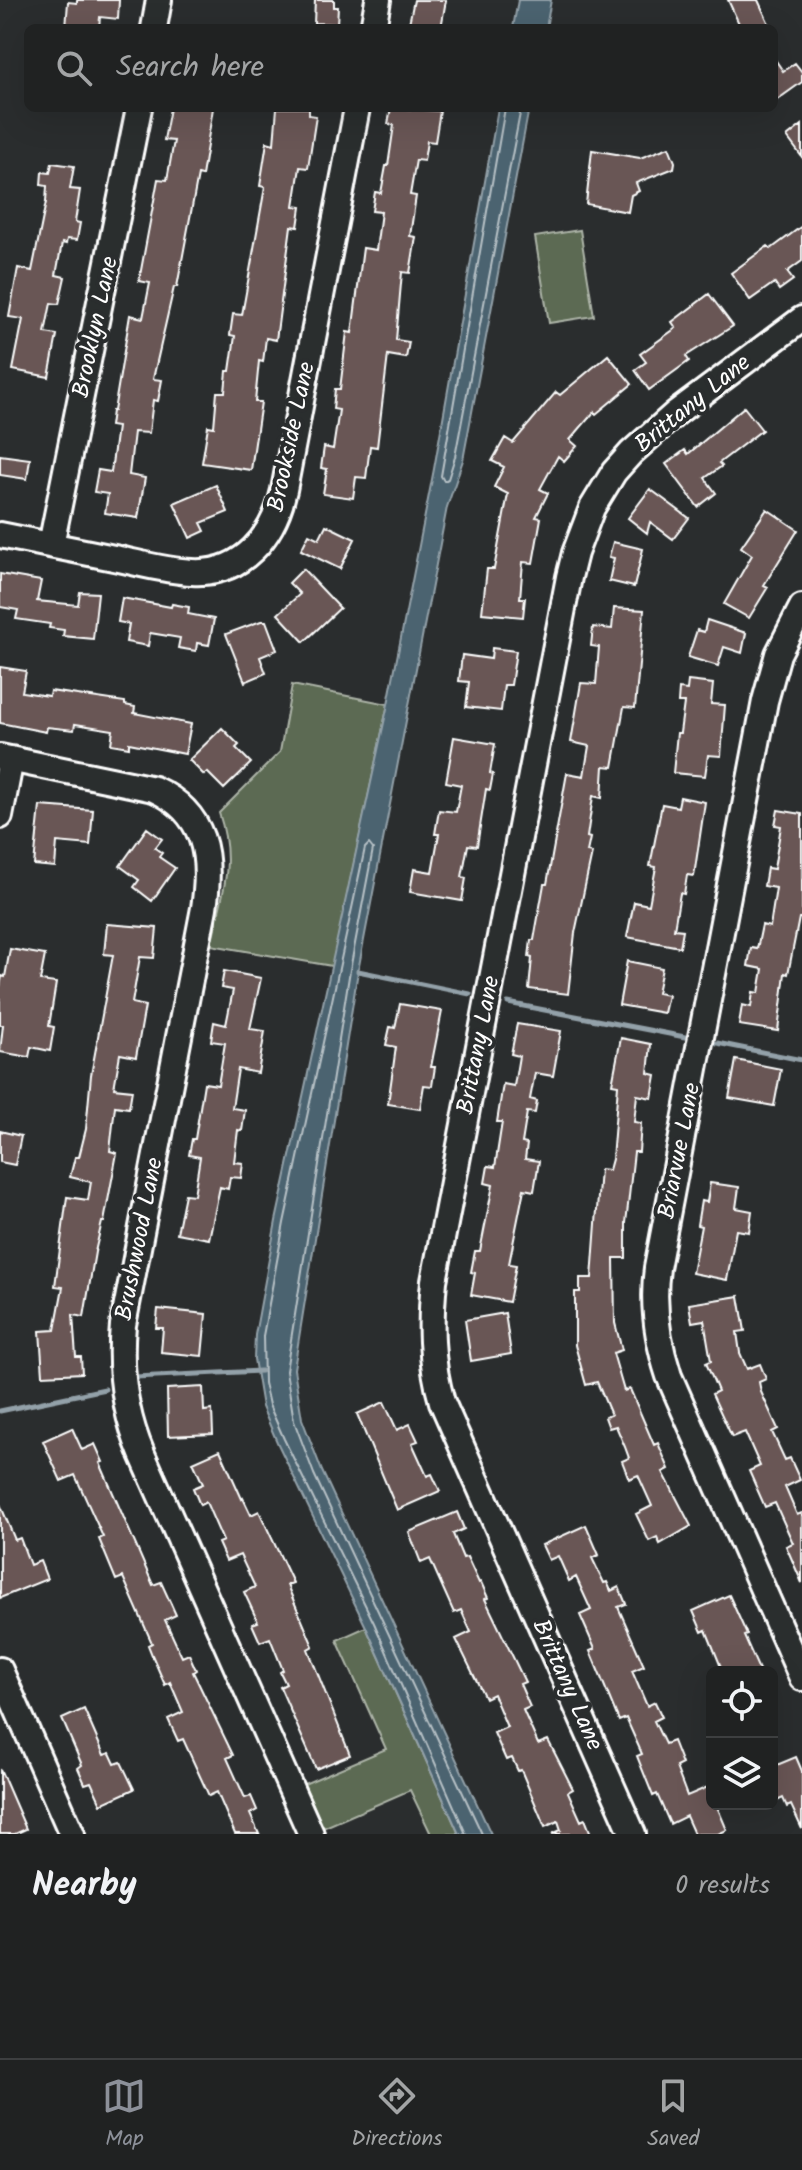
<!DOCTYPE html>
<style>
body{margin:0;font-family:Kalam,sans-serif;background:#282a2a;color:#f1f3f6}
.controls{position:absolute;right:24px;bottom:24px;display:grid;overflow:hidden;border-radius:12px;box-shadow:0 8px 32px #0002}
.controls button{width:72px;height:72px;display:grid;place-items:center;padding:0;border:0;border-bottom:2px solid #3d3f40;background:#202222;color:#f1f3f6;font:40px sans-serif}
.list{margin:0;padding:0;list-style:none}
h2{display:flex;justify-content:space-between;align-items:center;height:104px;margin:0;padding:0 32px;font-size:34px}
h2 small{font-size:26px;font-weight:400;color:#a2a4a5}
.icon{flex:none;width:44px;height:44px;fill:none;stroke:currentColor;stroke-width:2;stroke-linecap:round;stroke-linejoin:round}
.map{position:relative;flex:none;width:802px;height:1834px;overflow:hidden}
.search{position:absolute;background:#202222;box-shadow:0 8px 32px #0002;left:24px;right:24px;top:24px;height:88px;display:flex;align-items:center;gap:20px;box-sizing:border-box;padding:0 28px;border-radius:12px;color:#a2a4a5;font-size:30px}
.sheet{height:224px;background:#202222}
nav{display:flex;justify-content:space-around;align-items:center;box-sizing:border-box;height:112px;border-top:2px solid #3d3f40;background:#202222;font-size:22px;color:#a2a4a5}
nav a{display:grid;justify-items:center;gap:4px}
nav .on{color:#8c9099}
.map>svg:first-child{display:block}
.green{fill:#5b6a52;stroke:#adb4a8;stroke-width:2}
.water{fill:#4b6370;stroke:#93a1a9;stroke-width:2}
.lines{fill:none;stroke-linecap:round;stroke-linejoin:round}
.shore{stroke:#b7c1c6;stroke-width:2}
.stream{stroke:#93a1a9;stroke-width:5}
.building{fill:#695754;stroke:#fff;stroke-width:2}
.minor-casing{stroke:#fff;stroke-width:30}
.minor{stroke:#2a2d2e;stroke-width:24}
.labels{text-anchor:middle;dominant-baseline:central;stroke-width:8;stroke-linejoin:round;paint-order:stroke}
.street-label{font-size:24px;fill:#fff;stroke:#2a2d2e}
</style>
<div class="map">
<svg width="802" height="1834" viewBox="0 0 802 1834">
<rect width="100%" height="100%" fill="#2a2d2e"/>
<filter id="ink" filterUnits="userSpaceOnUse"><feTurbulence type="fractalNoise" baseFrequency=".0125" numOctaves="2"/><feDisplacementMap in="SourceGraphic" scale="16" xChannelSelector="R" yChannelSelector="G"/><feConvolveMatrix kernelMatrix="1 2 1 2 8 2 1 2 1" color-interpolation-filters="sRGB"/></filter>
<g filter="url(#ink)">
<!-- green -->
<path class="green" d="M580,230L594,316L549,323L535,237Z
M292,685L388,704L332,966L211,945C222,895 236,863 219,813L280,752Z
M366,1627L459,1834H431L410,1790L323,1828L304,1784L386,1749L337,1640Z"/>
<!-- water -->
<path class="water" d="M518,0H551L546,28H513Z
M498,108H529L463,460L447,507L358,971L294,1369L302,1419L322,1471L491,1834H459L366,1627L277,1442L262,1407L254,1359L255,1335L276,1221L388,704L434,469Z"/>
<g class="lines">
<!-- shore -->
<path class="shore" d="M505,108L441,476L444,481L448,479L455,457L521,108
M466,1834L374,1623L284,1439L269,1405L264,1383L263,1336L284,1223L365,848L369,844L373,849L350,970L286,1371L294,1421L314,1474L482,1834"/>
<!-- stream -->
<path class="stream" d="M358,971L470,994
M508,1003L685,1037
M717,1043L802,1060
M135,1377L261,1371
M0,1411L105,1389"/>
</g>
<!-- building -->
<path class="building" d="M77,0H119L118,19L100,17L99,28H66L68,2L77,3Z
M315,0H334V7H338L337,24L314,23Z
M414,0H446L441,28H408Z
M728,0H758L771,28H741Z
M774,58L783,71L795,63L802,72V82L774,102Z
M170,108H213L202,176L198,175L177,287H174L153,379L162,380L158,401L153,400L149,433L134,432L129,475L145,478L138,518L105,513L108,494L94,492L98,470L111,472L117,427L110,426L112,411H114L130,315L143,318L150,283L139,281L158,179L167,180L174,141L164,140Z
M277,108H309V115L316,116L308,168L300,167L294,206L301,207L298,227L291,226L276,340L266,338L263,362L259,361L255,402H261L251,470L202,463L208,426L214,427L217,392H225L227,371H230L235,336L230,335L233,314L242,315L265,187L260,186L267,142L274,144Z
M391,108L440,111L435,142L427,141L424,161L416,160L410,195L416,196L410,236L416,237L410,273L402,272L396,340L409,342L406,358L388,355L377,447L370,446L366,478L356,477L353,498L323,494L327,469L321,468L324,447L333,449L339,410L333,409L335,389H340L347,332L352,333L363,248L376,250L381,212L372,211L375,192L381,193L386,166H388L394,125L388,124Z
M802,125V157L787,137Z
M669,147L675,162L674,168L636,183L639,191L631,195L628,212L586,204L592,150L640,158Z
M52,163L74,166L70,189L80,190L75,222L80,223L77,240L67,239L66,244L62,243L56,275L65,277L59,304L51,303L45,333L57,335L49,377L13,370L23,319L9,317L18,268L32,271L46,202L47,186L41,185L42,172L50,173Z
M802,226V261L787,272L793,280L779,290L774,283L750,300L731,273L768,246L771,249Z
M709,294L733,326L686,356L689,361L649,390L635,370L646,362L640,354L676,328L672,322Z
M608,355L632,384L596,414L594,412L570,440L577,446L564,461L558,456L540,489L548,493L536,517L541,518L533,563L523,562L520,598H525L523,617L482,613L487,569H494L508,494L494,487L504,467L492,461L505,438L513,443L556,392L560,395Z
M744,407L762,430L719,463L722,466L705,478L716,493L698,507L666,464L685,450L688,454Z
M0,455L30,459L27,479L0,475Z
M216,485L228,512L201,523L205,531L190,538L174,503Z
M650,489L689,518L673,539L650,522L647,533L628,518Z
M767,509L798,530L764,585L768,587L749,618L724,604L752,555L741,547Z
M326,525L355,539L340,569L301,550L309,534L319,539Z
M613,542L643,549L634,587L609,581L614,558L609,557Z
M303,569L340,608L304,642L278,614L300,594L289,583Z
M0,574L41,581L37,601L78,605L80,592L98,593L93,639L63,636L64,630L49,628L50,624L16,619L18,610L0,607Z
M122,598L171,607L172,604L189,607L188,614L214,619L209,645L197,643L196,651L178,648L180,638L150,633L148,646L126,642L129,624L118,622Z
M614,608L644,610L635,708L624,707L613,767L604,766L602,798L593,796L587,837L590,838L587,852L592,853L575,933L568,994L529,989L532,958L529,957L531,940H534L544,884H547L567,773L584,776L589,746L571,742L581,683L596,684L599,647L591,646L593,627L612,629Z
M707,620L746,633L742,653L724,647L718,666L688,657L697,630L704,632Z
M261,621H266L277,650L260,657L266,673L245,682L226,634Z
M492,648L516,651L511,685H504L501,711L466,707L469,682L459,681L462,655L491,659Z
M0,667L26,671L22,692L49,696L50,691L125,702V705L135,707L134,713L191,724L185,754L129,743V747L111,744L113,730L75,724L74,730L47,727L46,732L0,723Z
M688,681L713,684L711,704L725,705L721,756L708,755L705,776L673,773L677,733H680L684,703H678L679,689L687,690Z
M222,728L239,745L236,748L251,763L224,789L207,772L204,775L189,760Z
M454,737L495,744L490,773L493,774L490,790L486,789L477,846L468,845L462,877L466,878L462,901L410,892L414,869L432,872L439,834H435L439,810L456,812L461,785L446,782Z
M680,797L705,802L694,876L687,875L684,894L680,893L674,929L683,930L680,947L627,937L634,902L649,905L656,867L650,866L662,804L678,807Z
M40,806L93,810L90,845L57,842L55,867L34,865Z
M778,810L802,814V918H799L788,974L785,973L778,1031L739,1025L742,1005L751,1007L753,992L759,993L763,969L748,966L751,948L757,949L762,925L770,927L776,888L764,886L767,868L774,869L781,826L775,825Z
M147,828L162,839L155,848L162,853L159,857L175,868L152,901L134,887L139,880L120,866Z
M107,924L157,928L154,958L140,957L132,1003L145,1006L136,1057L120,1054L114,1088L132,1090L129,1108L115,1106L110,1151L117,1153L104,1222H102L95,1252L84,1317L73,1315L76,1357H81L82,1373L43,1375L40,1331L55,1330L63,1287L55,1286L67,1197L88,1200L91,1182L70,1177L75,1157H79L86,1129L91,1075L113,955L104,954Z
M10,949L45,955L40,981L56,983L49,1026L54,1027L50,1051L31,1047L29,1057L0,1052L3,1025H0V987L2,976L5,977Z
M627,961L662,968L657,993L668,995L664,1013L619,1005Z
M224,971L261,978L250,1029L265,1031L258,1073L238,1069L232,1108L245,1110L242,1131L238,1130L234,1162L243,1163L241,1178L230,1177L228,1189L220,1187L209,1239L177,1233L185,1194L194,1195L200,1157L189,1155L192,1139H195L204,1083L218,1085L225,1043L211,1041L214,1022L226,1025L233,990L221,988Z
M400,1004L442,1011L431,1067H435L432,1086L424,1085L420,1109L388,1104L396,1047L386,1045L390,1027L395,1028Z
M517,1024L561,1031L553,1076L535,1073L530,1099L537,1101L535,1113L527,1112L522,1143L527,1144L525,1159L539,1161L534,1191L524,1189L509,1264L516,1265L509,1302L471,1295L475,1273L471,1272L475,1251H480L493,1185L485,1183L488,1166L495,1167L502,1122H497L503,1084L514,1086L519,1056L511,1054Z
M621,1038L651,1044L648,1073L656,1075L652,1098L637,1095L634,1122L641,1123L639,1152H634L626,1223V1258H614L615,1323L622,1350L613,1353L624,1391L630,1389L654,1445L658,1443L669,1469L663,1472L691,1526L660,1544L657,1537L649,1541L636,1514L652,1506L638,1475L629,1479L622,1461L629,1458L625,1447L616,1426L609,1428L605,1417L611,1415L597,1382L586,1385L575,1345V1292H580V1278H592L600,1169L609,1170L612,1159L618,1085L612,1084Z
M736,1060L781,1069L774,1106L729,1098Z
M0,1131L21,1136L15,1165L0,1162Z
M710,1183L739,1187L736,1208L752,1211L749,1232L736,1230L727,1280L692,1273L701,1226L697,1225L701,1201L707,1202Z
M739,1296L745,1331L737,1332L740,1353L747,1369L760,1364L766,1379L759,1382L761,1392L778,1429L772,1432L785,1460L790,1458L800,1480L785,1487L797,1515L802,1513V1583L786,1546L793,1543L775,1503L765,1507L749,1471L760,1466L745,1432L732,1437L712,1394L718,1391L706,1363L711,1361L704,1320L692,1322L689,1304Z
M158,1309L206,1314L202,1356L161,1352L163,1328H156Z
M505,1313L511,1354L471,1361L465,1320Z
M203,1387L204,1411L212,1410L213,1434L168,1436L167,1389Z
M384,1402L397,1430L410,1424L418,1441L412,1443L427,1476L432,1474L440,1491L397,1510L357,1414Z
M72,1428L82,1450L95,1444L103,1462L100,1463L153,1585L161,1582L176,1615L165,1620L182,1657L189,1654L196,1670L193,1672L233,1755L227,1758L245,1798L251,1796L257,1810L250,1814L259,1834H235L217,1792L209,1796L183,1739L178,1741L168,1719L183,1712L170,1682L165,1685L152,1655L148,1645L152,1643L123,1577L116,1580L99,1539L103,1537L75,1475L61,1481L43,1441Z
M220,1450L242,1499L243,1498L251,1515L259,1511L293,1583L287,1585L313,1646L308,1649L350,1755L316,1769L280,1687L286,1684L280,1672L283,1670L270,1638L260,1642L252,1624L258,1622L244,1592L255,1587L240,1555L226,1561L218,1543L223,1541L206,1502L200,1505L193,1488L203,1484L193,1462Z
M0,1504L15,1540L20,1538L30,1565L40,1561L47,1579L0,1598Z
M457,1512L464,1529L453,1534L463,1558L467,1557L479,1583L481,1582L488,1598L485,1599L525,1682L520,1684L530,1707L523,1710L538,1744L548,1740L573,1789L568,1792L581,1821L585,1819L591,1834H552L561,1830L558,1821L545,1827L521,1770L518,1771L512,1758L506,1760L494,1733L507,1727L493,1694L485,1698L456,1639L471,1632L461,1610L454,1613L430,1559L421,1563L409,1532Z
M586,1525L599,1555L592,1558L604,1583L607,1582L611,1591L619,1587L626,1604L618,1607L644,1666L632,1671L647,1706L655,1702L662,1717L654,1721L665,1744L673,1741L682,1764L676,1767L687,1796L708,1787L712,1804H716L727,1830L718,1834H694L686,1816L670,1824L657,1794L653,1796L637,1756L642,1754L626,1718L619,1721L590,1651L595,1649L580,1615L591,1610L576,1577L569,1581L558,1556L549,1560L542,1545Z
M729,1595L747,1635L744,1636L760,1672H723L706,1630L702,1632L693,1611Z
M84,1709L104,1755L110,1753L115,1764L121,1762L134,1789L101,1804L91,1782L85,1784L78,1768L82,1765L62,1719Z
M796,1757L802,1771V1829L791,1805L787,1807L783,1798L777,1801L772,1790V1767Z
M0,1769L26,1829L15,1834H0Z"/>
<g class="lines">
<!-- minor casing -->
<g class="minor-casing">
<path id="minor" d="M154,28L159,0
M373,28L378,0
M0,535C38,543 76,550 114,558C139,563 166,571 192,572C243,575 274,535 284,490L357,108
M51,545L139,108
M802,607L778,654L765,701L657,1268C652,1305 657,1340 669,1376L802,1678
M0,757L154,789C206,813 212,856 204,908L123,1325C119,1370 124,1412 142,1454L311,1834
M0,816L11,759
M0,1670L72,1834
M633,1834L442,1402C430,1361 430,1323 434,1281L569,577L575,553L592,508L614,472L631,453L676,413L802,319"/>
</g>
<!-- minor -->
<use href="#minor" class="minor"/>
</g>
</g>
<g class="labels">
<!-- street labels -->
<g class="street-label">
<text transform="translate(96 327) rotate(-78)">Brooklyn Lane</text>
<text transform="translate(693 404) rotate(-39)">Brittany Lane</text>
<text transform="translate(292 437) rotate(-78)">Brookside Lane</text>
<text transform="translate(479 1045) rotate(-79)">Brittany Lane</text>
<text transform="translate(680 1151) rotate(-79)">Briarvue Lane</text>
<text transform="translate(140 1239) rotate(-79)">Brushwood Lane</text>
<text transform="translate(567 1685) rotate(66)">Brittany Lane</text>
</g>
</g>
</svg>
<div class="controls">
<button><svg class="icon" aria-label="locate" viewBox="0 0 24 24"><circle cx="12" cy="12" r="6"/><path d="M12 2v4M12 18v4M2 12h4M18 12h4"/></svg></button>
<button><svg class="icon" aria-label="layers" viewBox="0 0 24 24"><path d="M12 4l9 5-9 5-9-5zM3 14l9 5 9-5"/></svg></button>
</div>
<div class="search"><svg class="icon" aria-label="search" viewBox="0 0 24 24"><circle cx="10" cy="10" r="6"/><path d="M15 15l6 6"/></svg>Search here</div>
</div>
<section class="sheet">
<h2>Nearby<small>0 results</small></h2>
<ul class="list">
</ul>
</section>
<nav>
<a class="on"><svg class="icon" aria-label="map" viewBox="0 0 24 24"><path d="M3 6l6-2 6 2 6-2v14l-6 2-6-2-6 2zM9 4v14M15 6v14"/></svg>Map</a>
<a><svg class="icon" aria-label="directions" viewBox="0 0 24 24"><path d="M12 3l9 9-9 9-9-9zM9 14v-3h6M13 9l2 2-2 2"/></svg>Directions</a>
<a><svg class="icon" aria-label="saved" viewBox="0 0 24 24"><path d="M7 4h10v16l-5-4-5 4z"/></svg>Saved</a>
</nav>
